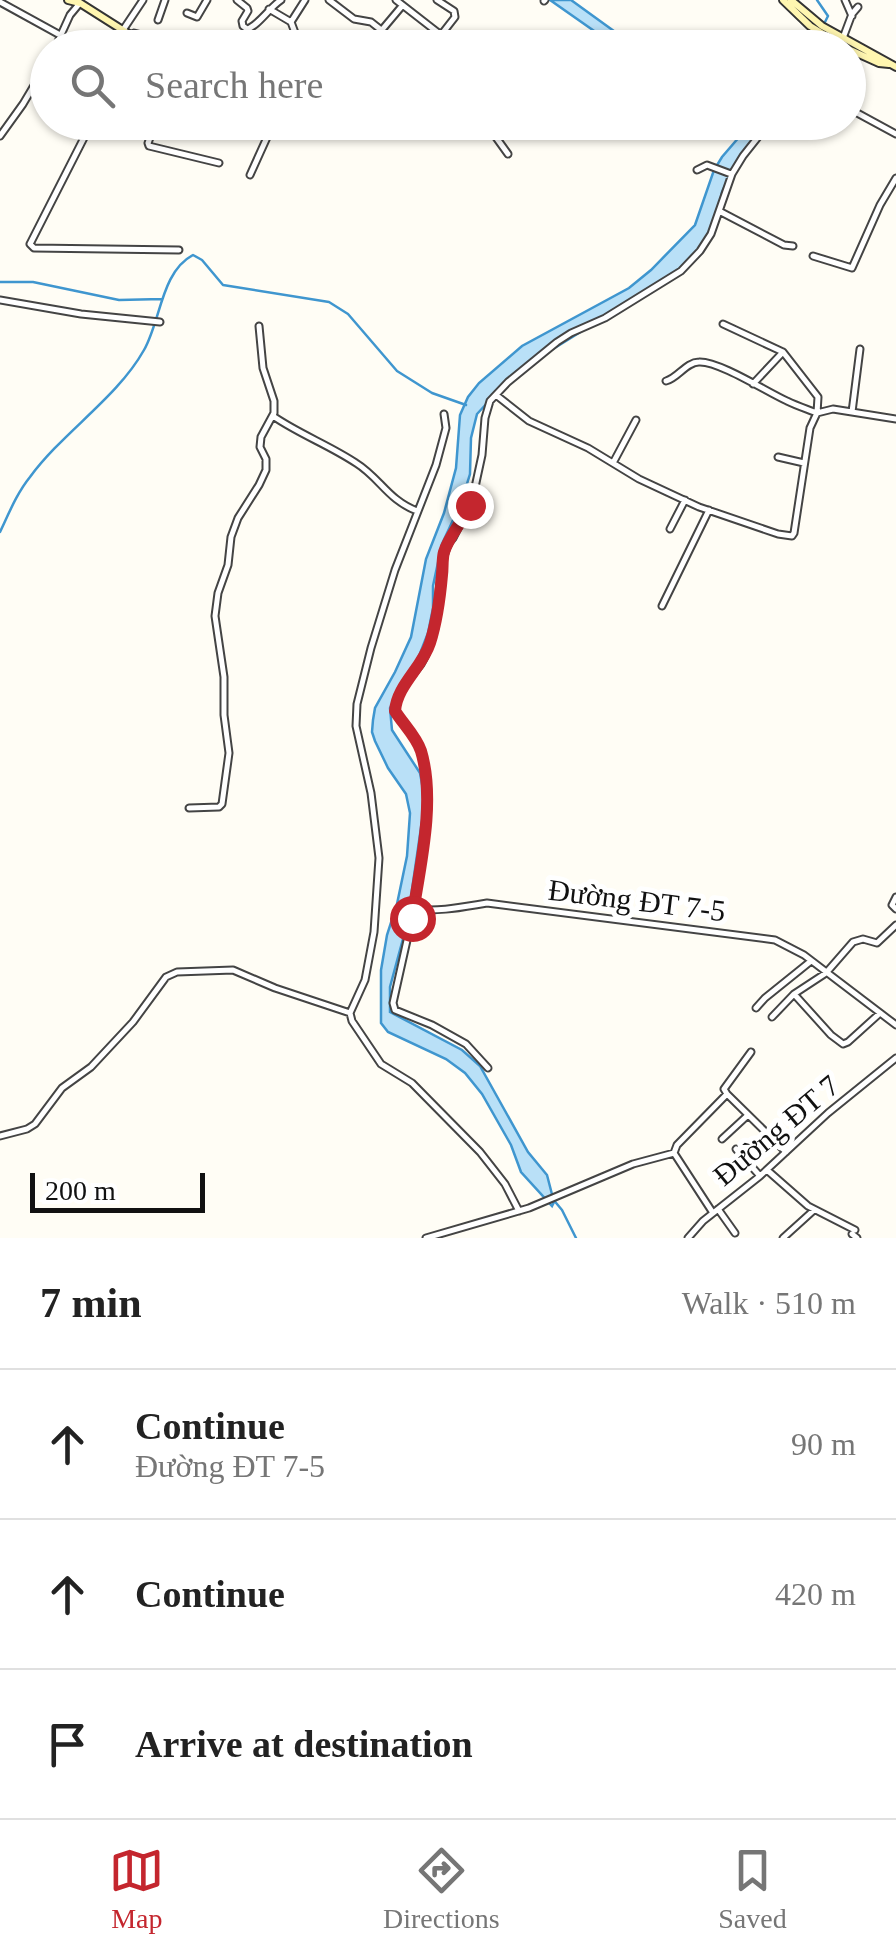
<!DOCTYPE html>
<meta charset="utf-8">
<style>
body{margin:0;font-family:Georgia,serif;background:#f6f6f6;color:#222}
.scale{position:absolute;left:30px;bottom:25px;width:175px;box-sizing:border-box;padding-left:10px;border:5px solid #111;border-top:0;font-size:28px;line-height:35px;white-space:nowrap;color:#111;-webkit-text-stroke:8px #fff;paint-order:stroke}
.stop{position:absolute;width:30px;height:30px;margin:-22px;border:8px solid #c4262e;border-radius:50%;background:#fff}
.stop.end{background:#c4262e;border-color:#fff;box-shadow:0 2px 10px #0008}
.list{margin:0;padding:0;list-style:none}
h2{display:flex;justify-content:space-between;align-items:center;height:130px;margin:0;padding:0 40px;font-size:42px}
h2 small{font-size:32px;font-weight:400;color:#767676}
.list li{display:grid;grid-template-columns:65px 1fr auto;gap:30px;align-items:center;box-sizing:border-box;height:150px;padding:0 40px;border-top:2px solid #e0e0e0}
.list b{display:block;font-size:38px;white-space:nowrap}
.list p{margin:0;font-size:32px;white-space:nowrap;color:#767676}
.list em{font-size:32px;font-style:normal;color:#767676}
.icon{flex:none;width:55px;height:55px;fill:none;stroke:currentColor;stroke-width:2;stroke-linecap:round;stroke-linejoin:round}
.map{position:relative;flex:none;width:896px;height:1238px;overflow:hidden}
.search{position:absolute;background:#fff;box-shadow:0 2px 8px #0004;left:30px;right:30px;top:30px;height:110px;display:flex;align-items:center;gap:25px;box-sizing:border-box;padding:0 35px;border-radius:55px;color:#767676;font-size:38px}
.sheet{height:580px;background:#fff}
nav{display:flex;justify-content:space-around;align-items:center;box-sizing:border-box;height:140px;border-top:2px solid #e0e0e0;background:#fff;font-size:28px;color:#767676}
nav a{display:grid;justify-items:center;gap:5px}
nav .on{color:#c4262e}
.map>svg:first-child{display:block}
.water{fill:#b9e0f7;stroke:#3f96cf;stroke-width:2.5}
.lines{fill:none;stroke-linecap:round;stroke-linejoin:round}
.stream{stroke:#3f96cf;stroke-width:2.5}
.street-casing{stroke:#444;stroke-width:9}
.secondary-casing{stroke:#333;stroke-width:10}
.street{stroke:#fff;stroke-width:5}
.secondary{stroke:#fff6b0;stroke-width:6}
.route{stroke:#c4262e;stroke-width:12}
.labels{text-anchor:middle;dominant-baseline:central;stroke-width:10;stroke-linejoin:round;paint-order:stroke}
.street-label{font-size:30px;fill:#111;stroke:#fff}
</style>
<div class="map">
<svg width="896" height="1238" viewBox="0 0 896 1238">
<rect width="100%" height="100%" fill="#fffdf5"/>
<!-- water -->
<path class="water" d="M550,0H571L636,47H617Z
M720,123H743L748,126L753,123H773L736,163L722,192L715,227L699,251L677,272L516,372L477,414L471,438L470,474L461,503L442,544L433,586V608L428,633L419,656L390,708L392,730L420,773L425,800L407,924L390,987V1012L462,1050L480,1066L528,1152L547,1175L554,1202L552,1206L521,1172L511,1145L482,1094L465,1073L446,1059L388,1032L381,1023V970L387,935L397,904L407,856L410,813L406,794L388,768L375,741L372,732L373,720L375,708L395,672L411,637L426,559L444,513L456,468L460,415L468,397L479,383L522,346L629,288L651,270L695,225L714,170L722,157L740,136Z"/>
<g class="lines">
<!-- stream -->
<path class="stream" d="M817,0L828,16L824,24
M811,48L818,36
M0,282H33L119,300L162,299
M0,532C9,513 17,493 30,477C63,432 117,398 144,350C161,320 161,272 193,255L202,260L223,285L329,302L348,314L397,371L432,393L466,405
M552,1198L562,1210L576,1238"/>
<!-- street casing -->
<g class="street-casing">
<path id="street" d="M237,0L247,8L248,11L242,21L243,26L247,29C258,26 269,8 281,0
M329,0L354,19L371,22L404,48
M396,0L441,35L455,17L454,11L437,0
M845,0L852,16
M544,1L545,0
M0,2L60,35
M269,9L291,22L305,0
M187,13L197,17L207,0
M158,20L165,0
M291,22L297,38L305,48
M123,30L143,0
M381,31L402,6
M843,38L852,14L858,7
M55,48L70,15L80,3
M127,48L134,33L146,36
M233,48L247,29
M33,87L48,94
M848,108L896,134
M92,122L30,244L34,248L179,250
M156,122L148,143L149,146L219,163
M485,122L508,154
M770,122L743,156L732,174L711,234L700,251L681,271L605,318L571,333L557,342L508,382L490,401L485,418L482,455L472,501L453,538C438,552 440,605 435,628C431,640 428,653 421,664C410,679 396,692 395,711C403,724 416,736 421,751C437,803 419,857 414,909C439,912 462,907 487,903L775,940L804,955L896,1025
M352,130V122
M0,136L23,104L48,62
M697,170L707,165L731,174
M250,175L274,122
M721,212L784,245L793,246
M813,256L852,268L880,205L896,178
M0,300L81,314L160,322
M666,381C678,378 686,362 699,362C719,361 767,392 787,401C797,406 807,409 817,413L818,397L783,352L723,324
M753,384L783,352
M496,395L529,421L588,448L639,479L699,507L778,534L792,536L794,533L810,428L817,413L833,409L896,419
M852,412L860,349
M444,414L446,428L436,465L395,570L371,648L357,704L356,726L371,793L379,858L374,932L365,980L350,1013L352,1021L381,1064L412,1083L480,1152L505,1184L519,1211
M273,416C299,434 329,445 356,463C380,478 388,500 417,511
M778,457L804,463
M613,463L636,420
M670,529L685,500
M662,606L709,510
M189,808L219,807L222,804L229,753L224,715V677L215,616L218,593L228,565L231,537L238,518L259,485L266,470V459L260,447L261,437L274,413V401L263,368L259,326
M896,897L892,905L896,909
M414,909L393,1003L395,1010L432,1025L466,1044L488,1068
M794,994L831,1035L843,1044L848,1042L879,1014
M756,1008L765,998L811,961
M772,1017L794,994L826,973L853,942L863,939L877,943L896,925
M751,1052L724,1089L727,1094L786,1152
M0,1136L27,1129L35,1124L62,1088L91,1067L133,1022L166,977L177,972L233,970L275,988L350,1013
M722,1139L748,1115
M736,1149L760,1176
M767,1170L808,1206L855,1230
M718,1209L735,1233
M713,1213L674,1153L677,1145L727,1094
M852,1234L857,1238
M426,1238L529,1208L633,1164L674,1153
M688,1238L703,1221L760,1176L828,1113L896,1058
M783,1238L814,1210"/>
</g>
<!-- secondary casing -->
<g class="secondary-casing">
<path id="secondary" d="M68,0L80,3L132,36
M783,0L810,26L846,48
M791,0L822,26L896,67
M848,49L879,63L889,64"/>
</g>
<!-- street -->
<use href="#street" class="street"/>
<!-- secondary -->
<use href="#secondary" class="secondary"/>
</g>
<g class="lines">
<!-- route -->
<path class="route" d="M412,918C420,867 436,801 421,751C416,736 403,724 395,711C397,685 422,668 430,643C437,621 440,598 442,575C443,567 442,559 444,552C449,536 463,521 470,505"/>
</g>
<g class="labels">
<!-- street labels -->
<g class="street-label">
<text transform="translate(637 900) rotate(7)">Đường ĐT 7-5</text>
<text transform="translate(776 1130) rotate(-40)">Đường ĐT 7</text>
</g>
</g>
</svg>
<div class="scale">200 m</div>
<div class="stop" style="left:412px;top:918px"></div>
<div class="stop end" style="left:470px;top:505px"></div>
<div class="search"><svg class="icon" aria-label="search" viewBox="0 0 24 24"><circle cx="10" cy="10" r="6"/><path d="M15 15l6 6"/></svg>Search here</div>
</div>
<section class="sheet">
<h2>7 min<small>Walk · 510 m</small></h2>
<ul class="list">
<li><svg class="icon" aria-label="ahead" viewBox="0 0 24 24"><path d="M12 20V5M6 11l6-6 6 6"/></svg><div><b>Continue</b><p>Đường ĐT 7-5</p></div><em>90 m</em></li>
<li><svg class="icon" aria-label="ahead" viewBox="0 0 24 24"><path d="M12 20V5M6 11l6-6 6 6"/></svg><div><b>Continue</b></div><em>420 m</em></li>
<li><svg class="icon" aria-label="arrive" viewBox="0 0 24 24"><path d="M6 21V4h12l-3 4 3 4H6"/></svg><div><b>Arrive at destination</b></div></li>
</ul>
</section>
<nav>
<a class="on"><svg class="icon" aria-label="map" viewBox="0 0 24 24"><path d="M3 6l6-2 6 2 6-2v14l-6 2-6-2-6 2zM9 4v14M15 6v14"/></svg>Map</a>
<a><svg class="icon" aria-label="directions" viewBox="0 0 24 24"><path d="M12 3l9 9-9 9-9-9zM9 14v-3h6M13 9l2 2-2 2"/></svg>Directions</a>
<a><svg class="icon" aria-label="saved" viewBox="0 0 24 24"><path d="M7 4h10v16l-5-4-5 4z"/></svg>Saved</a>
</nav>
